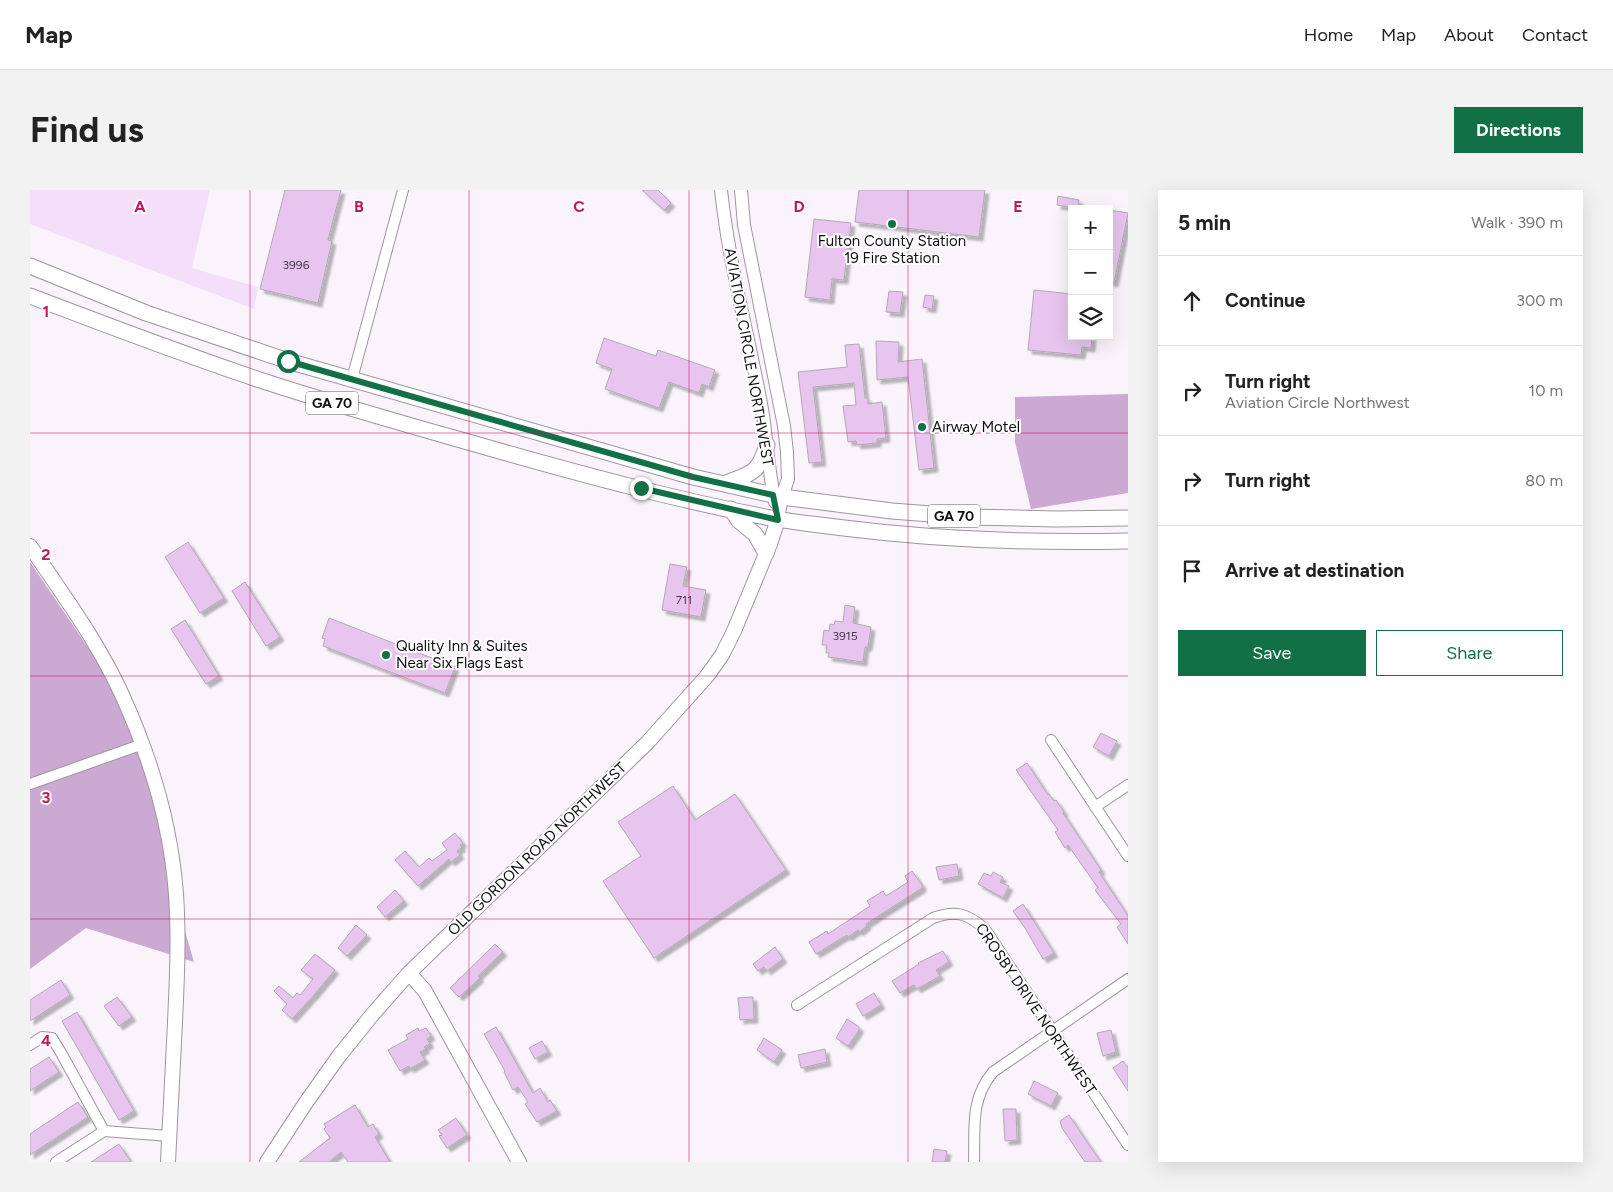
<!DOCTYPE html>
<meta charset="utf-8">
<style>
body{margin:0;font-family:Figtree,sans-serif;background:#f2f2f2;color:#222}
.controls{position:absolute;right:15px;top:15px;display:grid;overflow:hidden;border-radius:0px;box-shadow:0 5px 20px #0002}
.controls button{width:45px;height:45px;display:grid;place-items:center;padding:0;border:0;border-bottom:1px solid #e0e0e0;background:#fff;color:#222;font:25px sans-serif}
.stop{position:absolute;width:15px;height:15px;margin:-11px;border:4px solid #117045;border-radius:50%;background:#fff}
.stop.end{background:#117045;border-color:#fff;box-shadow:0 1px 5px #0008}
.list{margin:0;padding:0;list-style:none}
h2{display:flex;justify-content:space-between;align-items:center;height:65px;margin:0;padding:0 20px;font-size:21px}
h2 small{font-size:16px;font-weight:400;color:#767676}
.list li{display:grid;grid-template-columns:32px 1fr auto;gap:15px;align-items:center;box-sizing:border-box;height:90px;padding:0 20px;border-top:1px solid #e0e0e0}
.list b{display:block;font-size:19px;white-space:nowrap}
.list p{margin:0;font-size:16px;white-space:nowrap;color:#767676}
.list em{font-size:16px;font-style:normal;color:#767676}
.actions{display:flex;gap:10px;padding:15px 20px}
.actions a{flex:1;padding:11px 0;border:1px solid #117045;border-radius:0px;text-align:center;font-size:18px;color:#117045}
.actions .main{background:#117045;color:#fff}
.icon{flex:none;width:28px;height:28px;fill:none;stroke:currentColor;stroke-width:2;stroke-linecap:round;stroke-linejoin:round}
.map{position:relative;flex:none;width:1098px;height:972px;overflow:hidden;border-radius:0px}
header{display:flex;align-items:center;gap:30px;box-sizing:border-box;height:70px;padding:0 25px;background:#fff;border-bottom:1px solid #e0e0e0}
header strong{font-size:24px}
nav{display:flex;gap:28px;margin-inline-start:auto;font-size:18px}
.intro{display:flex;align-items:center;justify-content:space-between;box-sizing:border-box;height:120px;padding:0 30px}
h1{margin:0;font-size:35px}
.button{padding:12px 22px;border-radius:0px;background:#117045;color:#fff;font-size:18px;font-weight:700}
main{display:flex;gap:30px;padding:0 30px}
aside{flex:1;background:#fff;border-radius:0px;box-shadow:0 5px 20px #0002}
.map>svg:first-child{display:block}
.green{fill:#f4def9}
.forest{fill:#cba9d2}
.building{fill:#e7c5ee;stroke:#b1aab3;filter:url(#shadow)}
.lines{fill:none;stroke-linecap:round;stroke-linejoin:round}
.minor-casing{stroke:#9d969e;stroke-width:12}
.tertiary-casing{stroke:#9d969e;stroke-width:14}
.secondary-casing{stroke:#9d969e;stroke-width:16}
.primary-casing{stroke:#9d969e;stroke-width:17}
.minor{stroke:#fff;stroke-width:10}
.tertiary{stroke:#fff;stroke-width:12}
.secondary{stroke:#fff;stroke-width:14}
.primary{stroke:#fff;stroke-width:15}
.route{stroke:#117045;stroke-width:6}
.grid{fill:none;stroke:#c2185b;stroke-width:1;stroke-opacity:0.55}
.poi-dot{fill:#117045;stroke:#fff;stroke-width:2}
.labels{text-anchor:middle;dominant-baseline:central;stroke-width:4;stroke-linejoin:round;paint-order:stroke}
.number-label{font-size:12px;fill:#453b48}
.shield{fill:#fff;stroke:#575658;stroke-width:1}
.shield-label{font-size:14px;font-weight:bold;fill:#0f0d10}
.poi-label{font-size:15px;fill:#0f0d10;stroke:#fff;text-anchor:start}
.street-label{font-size:15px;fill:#0f0d10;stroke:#fff}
.grid-label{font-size:16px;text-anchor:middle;font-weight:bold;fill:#c2185b;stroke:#fff;stroke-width:4;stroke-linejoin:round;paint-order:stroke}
</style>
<header>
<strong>Map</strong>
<nav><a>Home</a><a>Map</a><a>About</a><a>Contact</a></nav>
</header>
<div class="intro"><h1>Find us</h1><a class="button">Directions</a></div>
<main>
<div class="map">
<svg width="1098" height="972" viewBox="0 0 1098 972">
<defs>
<filter id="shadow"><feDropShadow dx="4" dy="4" stdDeviation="1" flood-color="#0004"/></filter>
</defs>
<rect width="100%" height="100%" fill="#faf3fc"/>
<!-- green -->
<path class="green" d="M0,0H180L162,78L228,97L224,119L0,34Z"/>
<!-- forest -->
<path class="forest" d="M1098,204V303L1001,319L985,252V207Z
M0,372L74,481L125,591L147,714L164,772L56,738L0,779Z"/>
<!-- building -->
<path class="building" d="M255,0H311L298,50L302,51L288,113L230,99Z
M612,0H628L641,13L634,20Z
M829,0H955L949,47L825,32Z
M1028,6L1049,10L1048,19L1027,15Z
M1079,20L1098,23L1084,93L1079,92Z
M784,29L821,33L814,90L802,89L800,110L775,107Z
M1004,100L1042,104V146H1062L1061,158L1052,157L1051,165L998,160Z
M859,101L873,102L870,123L856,122Z
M895,105L904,106L902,119L893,117Z
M574,148L626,166L628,160L685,180L679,197L672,194L669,203L639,192L629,218L575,199L582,179L566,173Z
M846,151L869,152L868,172L892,169L904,278L889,280L878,187L847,190Z
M829,154L835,208H838V214L852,212L856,248L847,249V253L827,255L826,251L818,252L813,216L826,215L824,193L783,197L792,272L779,273L768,182L817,177L815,155Z
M158,352L194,408L170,423L135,367Z
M640,374L657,377L653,396L676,400L671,427L632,420Z
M215,392L250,447L236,456L202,401Z
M815,415L825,417L823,433L841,437L838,457H835L833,472L798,467L799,463H796L797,455H792L794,440L799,441L800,434L804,435L805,431L813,432Z
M299,428L425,477L415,503L293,456L295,449L292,448Z
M155,430L189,486L176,494L141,439Z
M1071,543L1087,551L1079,566L1063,557Z
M997,573L1018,605L1019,604L1024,611L1026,610L1034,622L1033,623L1071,680L1069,682L1098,726V754L1087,737L1091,734L1065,700L1068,698L1038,655L1035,658L1025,642L1028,640L986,580Z
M643,596L665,630L705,604L756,680L624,768L573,691L611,666L588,632Z
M425,643L433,653L430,655L432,657L427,661L430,665L421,672L419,669L388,696L365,670L375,661L389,677L399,668L402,671L417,660L412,653Z
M927,674L929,686L909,690L906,677Z
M882,681L892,695V698L836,734L837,736L829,742L828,740L818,747L817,745L786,764L779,752L797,741L798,744L840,716L837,711L853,701L856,706L878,692L875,686Z
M963,682L973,687L970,692L979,696L973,708L948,694L954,683L961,686Z
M365,700L374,711L355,727L347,717Z
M993,714L1024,763L1013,769L995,738L983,721Z
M326,735L337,745L317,766L308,758Z
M465,754L473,762L448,786L450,788L429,807L420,798Z
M745,757L753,769L737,781L734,777L728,781L723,774Z
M913,761L919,772L906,780L910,786L887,799L884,795L870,803L862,791L889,774L888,773Z
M285,764L305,780L284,805L262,829L252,820L257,814L244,801L249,796L263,808L267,803L270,805L283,789L271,780Z
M31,790L40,805L0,831V810Z
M844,803L851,815L833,826L826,814Z
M87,807L102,827L89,836L74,816Z
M723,807L724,829L710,830L708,808Z
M47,822L104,921L89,930L32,831Z
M817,829L829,837V840L818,856L806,848Z
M466,837L503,903L510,898L518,912L520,910L527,921L507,932L495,914L498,912L488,897L483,900L474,882L475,881L454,844Z
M388,838L389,841L396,838L401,846L397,849L400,854L394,857L396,859L390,862L395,870L380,879L379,876L370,881L358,860L378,849L376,845Z
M1081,840L1086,862L1073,866L1067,843Z
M734,848L752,860L744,872L727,860Z
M512,851L518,862L505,869L499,858Z
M795,859L797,872L771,878L768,865Z
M19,867L29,882L0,901V879Z
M1093,871L1098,878V901L1083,878Z
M1004,891L1028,903L1021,916L998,904Z
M48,912L58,927L0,965V944Z
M325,915L338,937L343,934L349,944L345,947L360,972H318L311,962L299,972H269L300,948L294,939L296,937L294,934Z
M973,919H986L987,950L975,951Z
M1039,925L1059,955L1071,972H1055L1032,938L1030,931Z
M426,928L437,945L417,958L409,946L412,945L408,940Z
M89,954L101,972H61Z
M904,959L917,961L915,972H902Z"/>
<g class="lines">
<!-- minor casing -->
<g class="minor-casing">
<path id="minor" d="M322,189L373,0
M1021,550L1098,666
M0,594L113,554
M1065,617L1098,595
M767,815L903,728C925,720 937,723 955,739L1098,955
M0,855L12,847L22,848L30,861L74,941
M26,972L74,941L139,946
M944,972C945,938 940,909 963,882L1098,789"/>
</g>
<!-- tertiary casing -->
<g class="tertiary-casing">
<path id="tertiary" d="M691,0C699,76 720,150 733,225C737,254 739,284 745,312
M711,0L714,35L754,236L757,262L758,289L752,307L748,329"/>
</g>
<!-- secondary casing -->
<g class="secondary-casing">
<path id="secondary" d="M0,356C33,405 69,453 93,507C121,569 141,636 146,704C149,747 147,789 145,832C143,879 140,925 138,972
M379,783L395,801L489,972
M237,972L277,911L309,866L342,825L379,783L617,553L677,486L692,465L704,441L740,354L748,329"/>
</g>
<!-- primary casing -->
<g class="primary-casing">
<path id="primary" d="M0,76L116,123L258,171L663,287L752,307L862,321L940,327L1026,329L1098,328
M0,106C76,135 152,164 230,190C306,215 382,236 459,258C554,285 650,311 746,329C769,333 792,335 814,338C909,350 1003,353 1098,351
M694,294C721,283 728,285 737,255
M701,319L709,331L725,344L736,363"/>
</g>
<!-- minor -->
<use href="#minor" class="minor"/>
<!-- tertiary -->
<use href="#tertiary" class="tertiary"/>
<!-- secondary -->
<use href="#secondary" class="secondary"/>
<!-- primary -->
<use href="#primary" class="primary"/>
</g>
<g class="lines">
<!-- route -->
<path class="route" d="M258,171L663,287L743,305L748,330L611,298"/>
</g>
<!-- grid -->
<path class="grid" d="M220,0V972M439,0V972M659,0V972M878,0V972M0,243H1098M0,486H1098M0,729H1098"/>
<!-- markers -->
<g class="poi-dot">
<circle cx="862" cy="34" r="5"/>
<circle cx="892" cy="237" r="5"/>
<circle cx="356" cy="465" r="5"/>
</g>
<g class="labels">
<!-- number labels -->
<g class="number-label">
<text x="266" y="75">3996</text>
<text x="654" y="410">711</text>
<text x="815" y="446">3915</text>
</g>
<!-- shield labels -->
<g class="shield">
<rect x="276" y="201.5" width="52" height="23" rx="4"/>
<rect x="898" y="314.5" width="52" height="23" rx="4"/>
</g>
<g class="shield-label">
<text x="302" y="213">GA 70</text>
<text x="924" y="326">GA 70</text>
</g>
<!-- poi labels -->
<g class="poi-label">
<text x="862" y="51" text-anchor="middle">Fulton County Station<tspan x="862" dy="17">19 Fire Station</tspan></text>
<text x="902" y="237">Airway Motel</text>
<text x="366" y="456">Quality Inn &amp; Suites<tspan x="366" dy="17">Near Six Flags East</tspan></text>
</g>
<!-- street labels -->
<g class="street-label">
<text transform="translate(719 167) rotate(80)">AVIATION CIRCLE NORTHWEST</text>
<text transform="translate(507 659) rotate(-44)">OLD GORDON ROAD NORTHWEST</text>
<text transform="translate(1006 819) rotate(56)">CROSBY DRIVE NORTHWEST</text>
</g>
</g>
<g class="grid-label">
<text x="110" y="22">A</text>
<text x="329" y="22">B</text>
<text x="549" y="22">C</text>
<text x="769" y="22">D</text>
<text x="988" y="22">E</text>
<text x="16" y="127">1</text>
<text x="16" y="370">2</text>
<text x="16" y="613">3</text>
<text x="16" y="856">4</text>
</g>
</svg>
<div class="controls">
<button>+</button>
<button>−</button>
<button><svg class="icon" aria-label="layers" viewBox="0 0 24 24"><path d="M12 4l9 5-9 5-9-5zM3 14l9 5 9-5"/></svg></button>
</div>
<div class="stop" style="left:258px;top:171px"></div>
<div class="stop end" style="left:611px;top:298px"></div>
</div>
<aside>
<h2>5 min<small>Walk · 390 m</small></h2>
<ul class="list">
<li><svg class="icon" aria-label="ahead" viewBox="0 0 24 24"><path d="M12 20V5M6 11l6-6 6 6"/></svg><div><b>Continue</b></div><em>300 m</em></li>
<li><svg class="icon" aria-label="right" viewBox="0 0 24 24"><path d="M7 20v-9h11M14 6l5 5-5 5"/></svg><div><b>Turn right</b><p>Aviation Circle Northwest</p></div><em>10 m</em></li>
<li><svg class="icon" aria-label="right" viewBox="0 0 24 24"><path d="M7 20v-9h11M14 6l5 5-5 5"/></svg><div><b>Turn right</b></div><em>80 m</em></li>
<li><svg class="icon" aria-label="arrive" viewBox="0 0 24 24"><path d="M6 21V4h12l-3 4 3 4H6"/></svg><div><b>Arrive at destination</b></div></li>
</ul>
<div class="actions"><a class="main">Save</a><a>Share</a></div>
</aside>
</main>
